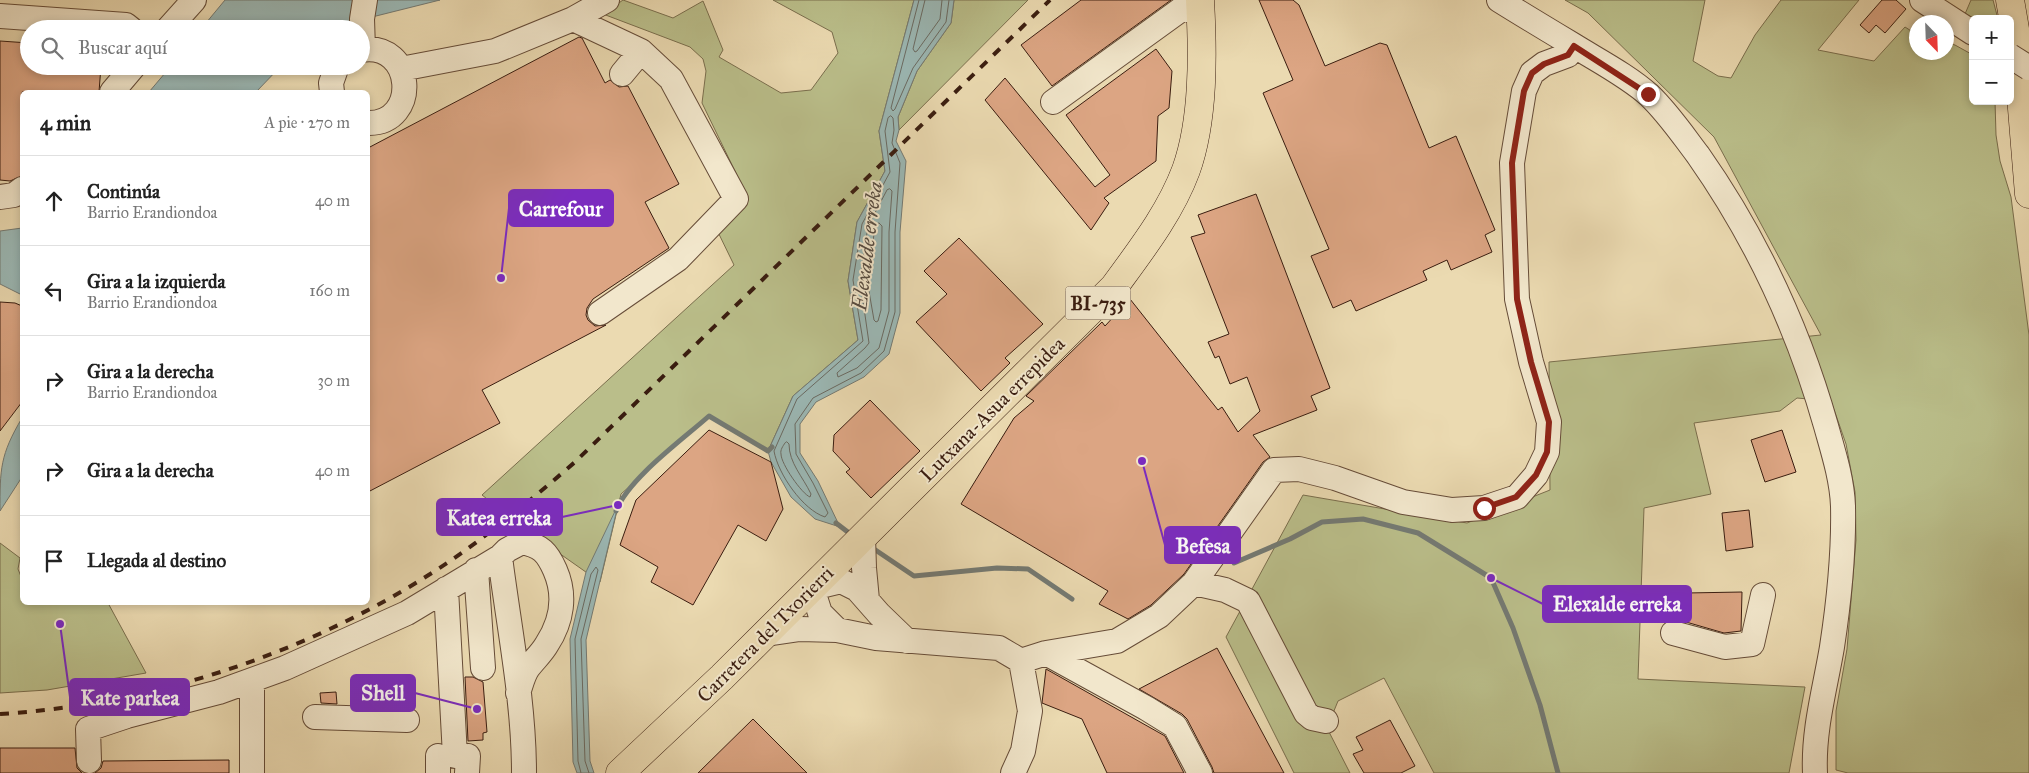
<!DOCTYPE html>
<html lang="es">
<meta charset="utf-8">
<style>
body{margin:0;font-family:"IM FELL Great Primer",serif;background:#f2f2f2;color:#222}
.controls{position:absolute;right:15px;top:15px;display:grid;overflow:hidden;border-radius:8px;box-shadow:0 2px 8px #0003}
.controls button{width:45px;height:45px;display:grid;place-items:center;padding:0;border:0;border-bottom:1px solid #e0e0e0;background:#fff;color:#222;font:25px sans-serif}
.compass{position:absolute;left:1909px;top:15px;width:45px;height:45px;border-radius:50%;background:#fff;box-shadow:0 2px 8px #0003;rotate:157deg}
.stop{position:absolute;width:15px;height:15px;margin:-11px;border:4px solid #8f2418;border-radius:50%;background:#fff}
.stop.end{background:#8f2418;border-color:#fff;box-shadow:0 1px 5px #0008}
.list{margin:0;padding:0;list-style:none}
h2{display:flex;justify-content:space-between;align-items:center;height:65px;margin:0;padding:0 20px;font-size:21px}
h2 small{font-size:16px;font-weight:400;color:#767676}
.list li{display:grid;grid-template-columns:32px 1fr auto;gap:15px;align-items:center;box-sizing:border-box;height:90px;padding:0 20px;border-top:1px solid #e0e0e0}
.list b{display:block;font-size:19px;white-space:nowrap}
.list p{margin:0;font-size:16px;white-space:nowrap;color:#767676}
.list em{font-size:16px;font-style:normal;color:#767676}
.icon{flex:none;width:28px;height:28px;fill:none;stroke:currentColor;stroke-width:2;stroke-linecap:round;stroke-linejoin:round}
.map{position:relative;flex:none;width:2029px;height:773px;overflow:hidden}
.search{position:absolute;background:#fff;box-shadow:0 2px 8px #0003;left:20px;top:20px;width:350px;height:55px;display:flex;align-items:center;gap:12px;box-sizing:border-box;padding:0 18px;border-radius:28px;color:#767676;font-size:19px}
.panel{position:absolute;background:#fff;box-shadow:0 2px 8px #0003;left:20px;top:90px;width:350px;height:515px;border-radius:8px}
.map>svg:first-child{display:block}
.green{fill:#babe8a;stroke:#7a6e4d}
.water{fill:#9bb8b5;stroke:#747a73}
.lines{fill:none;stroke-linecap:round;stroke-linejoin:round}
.shore{stroke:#6a6a62;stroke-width:1}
.stream{stroke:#747a73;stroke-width:5}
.building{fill:#dca583;stroke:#3a1d10}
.minor-casing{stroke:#664c38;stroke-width:26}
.major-casing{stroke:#3a1d10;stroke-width:29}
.highway-casing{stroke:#3a1d10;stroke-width:29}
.minor{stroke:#f2e7cc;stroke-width:24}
.major{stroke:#ebdab1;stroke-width:28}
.highway{stroke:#ebdab1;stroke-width:28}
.rail{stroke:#3a1d10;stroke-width:4;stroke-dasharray:9 9;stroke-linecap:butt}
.minor-bridge-casing{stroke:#664c38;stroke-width:26;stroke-linecap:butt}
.minor-bridge{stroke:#f2e7cc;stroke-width:24}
.route{stroke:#8f2418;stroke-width:6}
.labels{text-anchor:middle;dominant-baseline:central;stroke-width:4;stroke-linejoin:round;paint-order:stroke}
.shield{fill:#f2e7cc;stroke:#715a48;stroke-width:1}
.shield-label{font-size:19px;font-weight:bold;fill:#3a1d10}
.street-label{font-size:20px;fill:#3a1d10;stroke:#f2e7cc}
.water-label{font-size:21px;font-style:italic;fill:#574c42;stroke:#f2e7cc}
.leader{fill:none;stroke:#7b2cbf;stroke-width:2}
.callout-dot{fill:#7b2cbf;stroke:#f2e7cc;stroke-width:2}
.callout{fill:#7b2cbf;stroke:#7b2cbf;stroke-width:2}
.callout-label{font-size:21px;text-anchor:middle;font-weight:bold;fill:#fff}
</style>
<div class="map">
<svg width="2029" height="773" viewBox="0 0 2029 773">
<rect width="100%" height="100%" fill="#ebdab1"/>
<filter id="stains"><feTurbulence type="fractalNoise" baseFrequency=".004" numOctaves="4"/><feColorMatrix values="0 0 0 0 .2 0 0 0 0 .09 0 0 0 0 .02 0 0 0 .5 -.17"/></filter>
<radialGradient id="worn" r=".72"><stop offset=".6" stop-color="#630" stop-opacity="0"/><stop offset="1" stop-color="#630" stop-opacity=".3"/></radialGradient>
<!-- green -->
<path class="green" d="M623,0L673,18L703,1L723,50L719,57L781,93L811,90L838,53L832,32L773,0H914L879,131L885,171L857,222L848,281L858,340L793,396L768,451L709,416L621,494L600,582L539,539L482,495L734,265L716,228L748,198L702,103L706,71L703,59L690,47L603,14Z
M954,0H1028L899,130L898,117L917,71L951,23Z
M1565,0H1705L1693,61L1718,76L1731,78L1755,35L1781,0H1859L1818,50L1874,61L1905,27L1916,34V52H1946L1947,43L1955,45L1973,55V101H1995L1996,135L2000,161L2011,197L2029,335V773H1848L1836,770V711L1847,649L1856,540L1855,492L1846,444L1831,401L1797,398L1780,411L1694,423L1711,494L1644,508L1638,679L1805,687L1789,773H1434L1384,678L1338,701L1327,728L1350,773H1294L1226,637L1303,495L1467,523L1550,490L1549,362L1821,335L1714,137L1588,13Z
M1971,0H1993L1998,19H1973L1965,14Z
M0,543L20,558L18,569L22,579V602L108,603L146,673L47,690L0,693Z"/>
<!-- water -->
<path class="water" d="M225,0H440L324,29H201Z
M914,0H954L951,23L917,71L898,117L899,130L896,141L906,161L900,232V313L889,354L864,377L816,402L800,424V453L818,481L840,527L815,519L791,497L771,462L768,451L793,396L858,340L848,281L857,222L885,171L879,131Z
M171,66H281L256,92H149Z
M22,228V295L0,284V231Z
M22,418V477L0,511C0,469 0,455 22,418Z
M618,505L586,640L590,761L594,773H577L573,762L570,639L586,572Z"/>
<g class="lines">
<!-- shore -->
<path class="shore" d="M919,0L891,108L893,111L895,109L913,68L946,22L949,0
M925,0L913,49L915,52L917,51L940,19L942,0
M891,116L893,118L894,130L892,143L900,163L895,232V312L884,351L861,373L813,398L795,424L796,454L813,483L828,513L825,517C803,510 778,474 774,451L797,399L863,341L853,280L862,224L890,172L885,131L888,118Z
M890,189L892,191L889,232V311L879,348L857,368L838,377L837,373L865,348L869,343L860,280L868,226L887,190Z
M879,223L882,226L881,310L878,321L876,322L874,320L867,280L875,228Z
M787,442L789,444C789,463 803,477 811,494L810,497C802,494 781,464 781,454C780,450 783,446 785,443Z
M581,773L578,761L575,639L591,574L596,567L598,570L581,639L585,761L589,773"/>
<!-- stream -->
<path class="stream" d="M616,511C628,479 682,440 709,416L768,451L772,447
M836,523L853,536
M871,547L914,576L997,568L1028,569L1072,599
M1234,563L1290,539L1322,522L1363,519L1418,533L1491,578L1513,628L1540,705L1558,773"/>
</g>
<!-- building -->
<path class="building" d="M1081,0H1171L1052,86L1021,45Z
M1259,0H1293L1299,5L1325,66L1380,43L1387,45L1429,148L1456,136L1495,230L1485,235L1492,252L1451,270L1447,260L1423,271L1427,280L1356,311L1351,300L1333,308L1311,256L1329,249L1263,93L1293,80Z
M1882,0H1896L1906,9L1885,33L1876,25L1869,33L1860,25Z
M579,37L582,38L605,83L610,80L619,87L628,86L679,184L645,202L669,248L593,299L587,308L586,315L588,320L595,326L606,325L482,390L500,423L368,492V148Z
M0,41L29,43V66H101L99,92H22V176L10,181L0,180Z
M1156,49L1172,71L1169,108L1158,116L1156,161L1104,198L1109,203L1091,230L985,100L1005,78L1095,187L1110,175L1066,115Z
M1256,194L1330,388L1311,396L1317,410L1253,435L1270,457L1263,462L1184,574L1151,605L1128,619L1099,604L1108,591L961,504L1014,418L1034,401L1026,396L1102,322L1105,326L1130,299L1218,410L1222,407L1238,432L1260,411L1247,377L1230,384L1219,356L1215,358L1208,342L1229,334L1191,237L1205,233L1198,215Z
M959,238L1043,324L1005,358L1010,363L981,391L916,322L947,294L924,271Z
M0,302L15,303L22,306V402L0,431Z
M870,400L920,451L871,498L846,472L850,469L833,451L834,435Z
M709,430L771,462L783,509L766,541L738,525L693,605L651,582L658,567L620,545L636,500Z
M1782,430L1796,472L1765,482L1751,440Z
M1749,510L1753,547L1726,551L1722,513Z
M1742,592L1741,631L1724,633L1686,622V593Z
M1217,648L1284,773H1214L1212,767L1187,719L1182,714L1139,689Z
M1046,669L1165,736L1184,773H1107L1082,719L1042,703Z
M465,677H473L483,682L487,732L483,733V740L468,741Z
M336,692L337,704L321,703L320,693Z
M753,719L807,773H698Z
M1390,720L1415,766L1401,773H1364L1353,754L1363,750L1356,737Z
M0,748H75L77,768L82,773H0Z
M229,760V773H95L101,768L103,761Z"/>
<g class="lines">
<!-- minor casing -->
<g class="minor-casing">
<path id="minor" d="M1499,0C1523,15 1548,30 1573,45C1597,60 1628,76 1649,95C1668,113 1682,134 1698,155C1757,239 1798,327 1826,426C1833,451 1842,479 1843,506C1844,552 1839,601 1832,647C1825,689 1813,730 1815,773
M1922,0L1973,33
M0,16L126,25L131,29
M573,19L641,51L671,79L736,199L678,259L600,313
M168,29L194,0
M363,49L362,19L365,0
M361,50C415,41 420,124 368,123
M401,69L495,51L573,19L607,0
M622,74L641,51
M112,92L134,66
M332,92L331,83L337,66
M1053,102L1183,8L1201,13
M0,197L14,195L22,189
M863,537L864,568L867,600
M476,570L483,668
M1194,583L1225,590L1248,601L1306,713L1312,718L1326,721
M446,589L455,756
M1673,633L1725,647L1752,644L1763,595
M766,634L800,629L837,630
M907,641L879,614L857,589L841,581L812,588L820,613L837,630L876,638L999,648L1021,661L1030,711L1023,751L1013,773
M1046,653L1146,708L1175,726L1200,773
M1021,661L1046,653L1117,641L1159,616L1194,583L1274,470L1299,469L1335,478L1403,502L1452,510L1484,508L1517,497L1536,475L1547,452L1549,422L1531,362L1517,299L1512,163L1524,91L1532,73L1544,64L1568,55L1574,46
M518,693C521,685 523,675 528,668C534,660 542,653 547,644C562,621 566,595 555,570C547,552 541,546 522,542L507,550L500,557C509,628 524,701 524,773
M315,717L407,720
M89,761L88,729L127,716L219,692L285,668L407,613L500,557
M252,773V681
M438,773V756
M467,773L468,756"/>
</g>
<!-- major casing -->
<g class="major-casing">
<path id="major" d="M620,773L722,677L1114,287C1141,250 1170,213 1186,170C1204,120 1203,53 1200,0"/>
</g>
<!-- highway casing -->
<g class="highway-casing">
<path id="highway" d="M2010,0L2016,35L2029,194"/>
</g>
<!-- minor -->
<use href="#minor" class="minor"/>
<!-- major -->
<use href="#major" class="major"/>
<!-- highway -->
<use href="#highway" class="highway"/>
<!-- rail -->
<path class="rail" d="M0,714C160,704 321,649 453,559C496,529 536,496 575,462L1050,0"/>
<!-- minor-bridge casing -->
<g class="minor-bridge-casing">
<path id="minor-bridge" d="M2010,56L2029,68"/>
</g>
<!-- minor-bridge -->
<use href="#minor-bridge" class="minor-bridge"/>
</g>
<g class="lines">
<!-- route -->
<path class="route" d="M1484,508L1516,497L1536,475L1547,452L1549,422L1531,362L1517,299L1512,163L1524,91L1532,73L1544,64L1568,55L1574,46L1648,94"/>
</g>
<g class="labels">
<!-- shield labels -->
<rect class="shield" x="1065.5" y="286.5" width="65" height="33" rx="4"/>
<g class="shield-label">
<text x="1098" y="303">BI-735</text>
</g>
<!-- street labels -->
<g class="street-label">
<text transform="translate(992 409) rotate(-45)">Lutxana-Asua errepidea</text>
<text transform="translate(765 634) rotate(-45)">Carretera del Txorierri</text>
</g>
<!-- water labels -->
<g class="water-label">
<text transform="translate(867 246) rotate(-83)">Elexalde erreka</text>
</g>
</g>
<!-- callouts -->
<path class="leader" d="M501 278L509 208M618 505L562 517M1142 461L1165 545M1491 578L1543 604M477 709L415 693M60 624L70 697"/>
<g class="callout-dot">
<circle cx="501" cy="278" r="5"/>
<circle cx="618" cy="505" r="5"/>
<circle cx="1142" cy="461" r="5"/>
<circle cx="1491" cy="578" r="5"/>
<circle cx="477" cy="709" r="5"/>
<circle cx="60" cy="624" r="5"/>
</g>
<g class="callout">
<rect x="509" y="190" width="104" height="36" rx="5"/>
<rect x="437" y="499" width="125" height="36" rx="5"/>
<rect x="1165" y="527" width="75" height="36" rx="5"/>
<rect x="1543" y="586" width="148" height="36" rx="5"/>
<rect x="351" y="675" width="64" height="36" rx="5"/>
<rect x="70" y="679" width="119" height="36" rx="5"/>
</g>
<g class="callout-label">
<text x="561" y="216">Carrefour</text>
<text x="499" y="525">Katea erreka</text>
<text x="1203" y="553">Befesa</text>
<text x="1617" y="611">Elexalde erreka</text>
<text x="383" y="700">Shell</text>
<text x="130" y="705">Kate parkea</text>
</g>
<rect width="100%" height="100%" filter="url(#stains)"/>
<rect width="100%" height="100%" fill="url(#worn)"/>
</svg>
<div class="controls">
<button>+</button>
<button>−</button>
</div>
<svg class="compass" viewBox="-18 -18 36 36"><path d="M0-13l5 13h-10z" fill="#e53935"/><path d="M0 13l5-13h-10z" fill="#767676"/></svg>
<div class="stop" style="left:1484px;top:508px"></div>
<div class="stop end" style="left:1648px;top:94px"></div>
<div class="search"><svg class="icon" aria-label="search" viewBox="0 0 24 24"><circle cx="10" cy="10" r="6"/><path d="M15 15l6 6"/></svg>Buscar aquí</div>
<section class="panel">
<h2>4 min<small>A pie · 270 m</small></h2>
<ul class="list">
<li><svg class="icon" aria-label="ahead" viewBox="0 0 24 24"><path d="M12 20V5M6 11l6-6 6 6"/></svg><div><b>Continúa</b><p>Barrio Erandiondoa</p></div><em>40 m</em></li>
<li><svg class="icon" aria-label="left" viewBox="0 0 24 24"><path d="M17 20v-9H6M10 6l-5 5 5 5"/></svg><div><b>Gira a la izquierda</b><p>Barrio Erandiondoa</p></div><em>160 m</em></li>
<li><svg class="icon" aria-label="right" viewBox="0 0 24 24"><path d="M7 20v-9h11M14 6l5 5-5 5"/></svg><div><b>Gira a la derecha</b><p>Barrio Erandiondoa</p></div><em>30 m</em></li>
<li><svg class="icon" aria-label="right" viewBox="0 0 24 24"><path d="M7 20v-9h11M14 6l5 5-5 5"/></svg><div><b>Gira a la derecha</b></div><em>40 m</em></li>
<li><svg class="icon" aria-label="arrive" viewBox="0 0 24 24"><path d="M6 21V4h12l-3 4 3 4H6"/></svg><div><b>Llegada al destino</b></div></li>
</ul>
</section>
</div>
